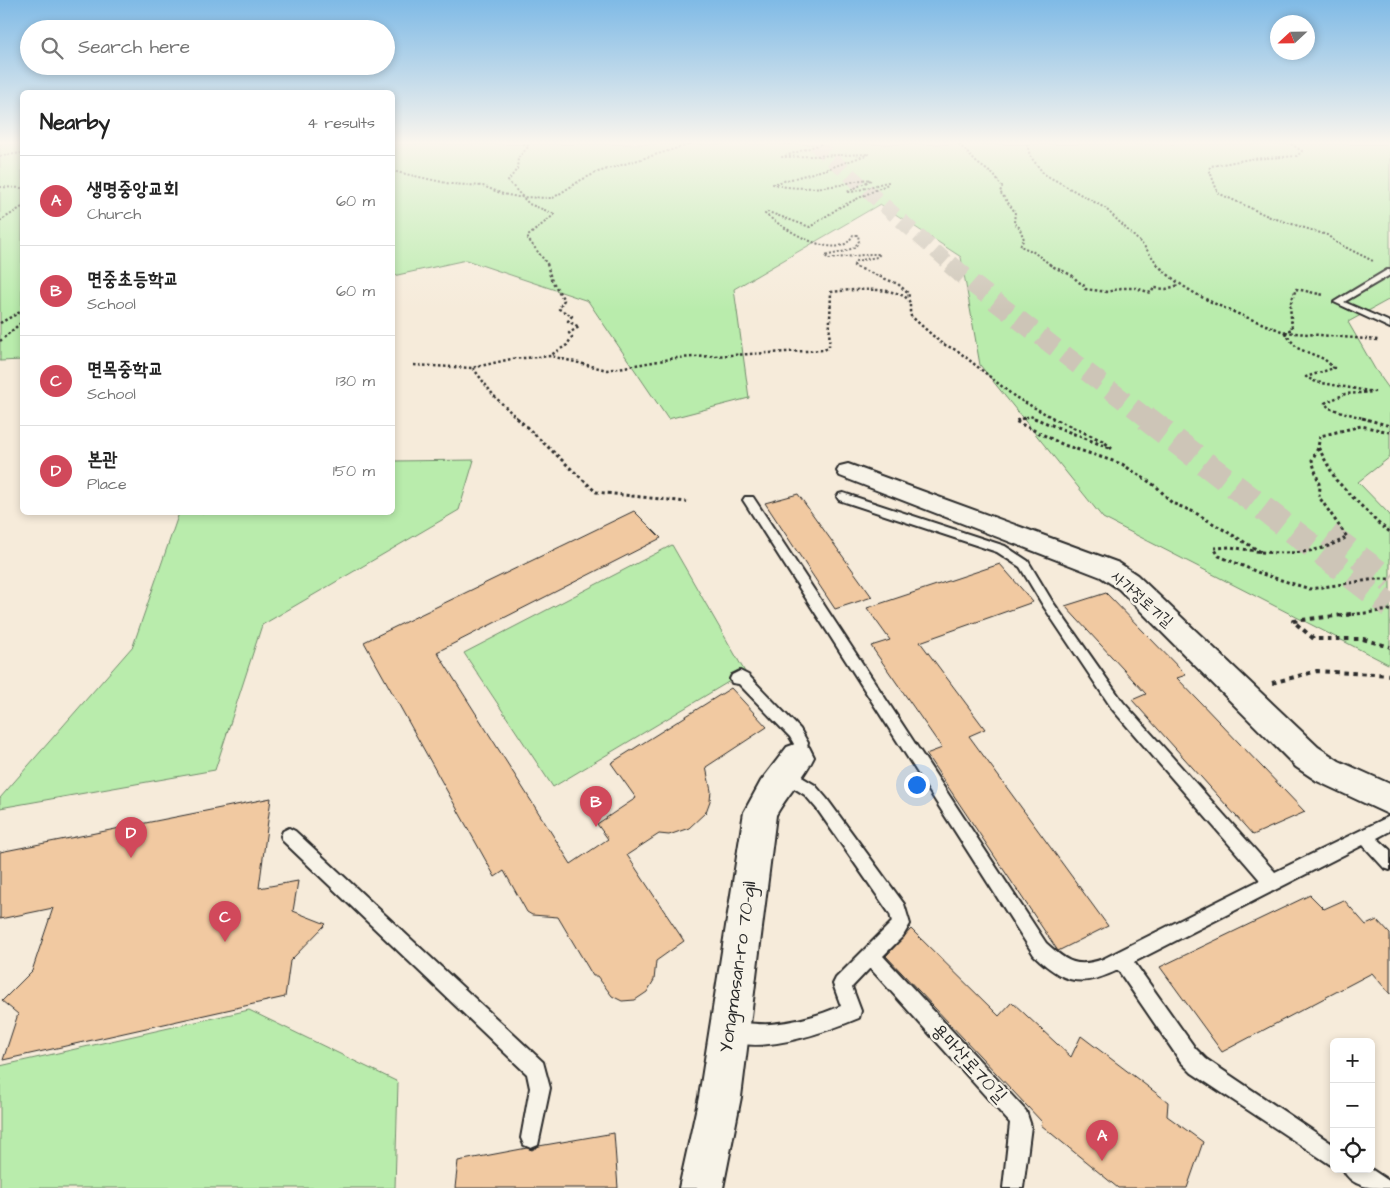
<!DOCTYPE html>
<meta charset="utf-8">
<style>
body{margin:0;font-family:"Architects Daughter","Poor Story",sans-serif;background:#f2f2f2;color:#222}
.controls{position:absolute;right:15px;bottom:15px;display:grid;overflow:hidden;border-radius:8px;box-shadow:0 2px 8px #0003}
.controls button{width:45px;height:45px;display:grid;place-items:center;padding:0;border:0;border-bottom:1px solid #e0e0e0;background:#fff;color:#222;font:25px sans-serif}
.compass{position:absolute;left:1270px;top:15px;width:45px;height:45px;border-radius:50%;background:#fff;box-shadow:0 2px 8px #0003;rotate:248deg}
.you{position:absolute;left:916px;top:784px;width:18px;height:18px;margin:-12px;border:4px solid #fff;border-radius:50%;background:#1a73e8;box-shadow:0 0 0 8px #1a73e833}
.badge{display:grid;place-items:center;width:32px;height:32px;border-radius:50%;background:#d1495b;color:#fff;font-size:16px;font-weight:700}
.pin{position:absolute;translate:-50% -41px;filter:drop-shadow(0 1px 2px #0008)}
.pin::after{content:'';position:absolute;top:26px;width:18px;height:15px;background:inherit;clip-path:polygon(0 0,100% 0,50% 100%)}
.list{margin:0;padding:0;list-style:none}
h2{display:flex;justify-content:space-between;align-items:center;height:65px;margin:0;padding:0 20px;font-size:21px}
h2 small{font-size:16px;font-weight:400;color:#767676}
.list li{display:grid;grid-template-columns:32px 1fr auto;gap:15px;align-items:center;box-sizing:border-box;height:90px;padding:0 20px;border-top:1px solid #e0e0e0}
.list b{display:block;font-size:19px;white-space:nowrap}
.list p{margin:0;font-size:16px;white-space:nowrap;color:#767676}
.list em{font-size:16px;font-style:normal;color:#767676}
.icon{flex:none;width:28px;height:28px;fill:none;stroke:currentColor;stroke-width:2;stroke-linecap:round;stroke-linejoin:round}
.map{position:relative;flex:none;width:1390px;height:1188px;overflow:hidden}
.search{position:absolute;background:#fff;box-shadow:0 2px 8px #0003;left:20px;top:20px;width:375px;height:55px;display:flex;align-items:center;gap:12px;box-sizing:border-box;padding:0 18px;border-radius:28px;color:#767676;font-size:19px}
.panel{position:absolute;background:#fff;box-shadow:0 2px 8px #0003;left:20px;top:90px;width:375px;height:425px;border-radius:8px}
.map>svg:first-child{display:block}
.green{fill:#b9ecac;stroke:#728c6c}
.building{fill:#f1c9a1;stroke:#2b2b2b}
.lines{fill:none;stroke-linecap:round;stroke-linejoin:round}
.secondary-tunnel-far2{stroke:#cdc5b7;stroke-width:15;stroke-dasharray:15 8;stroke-linecap:butt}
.secondary-tunnel-far1{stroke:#cdc5b7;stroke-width:19;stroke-dasharray:19 10;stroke-linecap:butt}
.secondary-tunnel{stroke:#cdc5b7;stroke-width:25;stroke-dasharray:25 12;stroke-linecap:butt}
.service-casing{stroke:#2b2b2b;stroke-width:4}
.minor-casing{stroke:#2b2b2b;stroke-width:4}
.path-far3{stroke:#2b2b2b;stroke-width:2;stroke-dasharray:2 2;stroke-linecap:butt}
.path-far2{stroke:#2b2b2b;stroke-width:2.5;stroke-dasharray:2.5 2.5;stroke-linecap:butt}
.path-far1{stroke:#2b2b2b;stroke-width:3;stroke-dasharray:3 3;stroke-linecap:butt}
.path{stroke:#2b2b2b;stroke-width:4;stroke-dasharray:4.5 4.5;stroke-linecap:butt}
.service{fill:#f7f3e8;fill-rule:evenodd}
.minor{fill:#f7f3e8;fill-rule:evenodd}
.path-bridge-far2{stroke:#2b2b2b;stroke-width:2;stroke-dasharray:2 2;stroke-linecap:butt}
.path-bridge-far1{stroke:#2b2b2b;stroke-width:2.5;stroke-dasharray:2.5 2.5;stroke-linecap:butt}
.path-bridge{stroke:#2b2b2b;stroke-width:3;stroke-dasharray:3 3;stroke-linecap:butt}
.labels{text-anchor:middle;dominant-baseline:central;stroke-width:5;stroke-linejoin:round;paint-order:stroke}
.street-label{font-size:16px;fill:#2b2b2b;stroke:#f7f3e8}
.near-street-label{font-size:19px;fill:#2b2b2b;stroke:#f7f3e8}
</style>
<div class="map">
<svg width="1390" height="1188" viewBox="0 0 1390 1188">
<rect width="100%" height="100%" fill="#f6ebda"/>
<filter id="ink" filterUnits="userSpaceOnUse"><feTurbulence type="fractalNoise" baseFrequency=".02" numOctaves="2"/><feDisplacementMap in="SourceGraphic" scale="10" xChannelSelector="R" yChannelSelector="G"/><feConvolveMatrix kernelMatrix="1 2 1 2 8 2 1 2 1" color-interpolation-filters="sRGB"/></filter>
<g filter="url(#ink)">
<!-- green -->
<path class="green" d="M0,144H22V360L0,361Z
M392,144H1390V299L1348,322L1375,369L1390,390V457L1358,482L1390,515V665L1103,518L980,365L961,257L880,204L734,289L749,398L668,419L588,301L466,260L393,276Z
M474,460L459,510L262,625L215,770L0,808V798L133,646L179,513L392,512L393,461Z
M672,545L745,672L553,787L464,653Z
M249,1010L398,1082L395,1188H0V1066Z"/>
<!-- building -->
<path class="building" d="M798,494L872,597L835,609L765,503Z
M634,511L661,538L437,652L571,864L608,839L597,824L636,798L611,763L731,688L767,727L706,767L711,791L710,801L706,812L689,828L669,835L659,834L627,855L684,941L656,961L654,980L647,992L635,1000L622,1001L612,996L597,976H593L558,917L532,915L527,912L504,871L495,877L364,642Z
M1000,564L1033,602L920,642L985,729L969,736L1108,926L1058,951L926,754L942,748L871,646L890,640L867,608Z
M1106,593L1186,675L1177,678L1305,812L1253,835L1132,700L1146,694L1065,606Z
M271,798L259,888L298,881L293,911L326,924L290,961L285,997L3,1060L18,1014L2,1001L32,971L53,908L0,919V852Z
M1310,895L1324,909L1344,900L1366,925L1377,920L1390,934V994L1372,973L1222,1052L1160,967Z
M911,929L999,1016L1012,1002L1071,1057L1081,1036L1168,1102L1167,1116L1203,1142L1187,1188H1118L1041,1125L1042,1122L886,956Z
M614,1133L618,1188H455L458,1161L527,1148L532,1150L539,1146Z"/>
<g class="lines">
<!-- secondary-tunnel-far2 -->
<path class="secondary-tunnel-far2" d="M815,144L951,265"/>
<!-- secondary-tunnel-far1 -->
<path class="secondary-tunnel-far1" d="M950,264L974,285L1148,419"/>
<!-- secondary-tunnel -->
<path class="secondary-tunnel" d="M1146,418L1390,606
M1329,535L1390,581"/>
<!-- service casing -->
<g class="service-casing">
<path id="service" d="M1387,270H1390V275L1344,302L1390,322V328L1334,302Z
M843,493L1005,546L1028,561L1052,601L1123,702L1275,872L1390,816V831L1377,838L1390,850V870L1384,868L1363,845L1134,962L1195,1048L1206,1059L1334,1145V1167L1192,1073L1181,1062L1118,970C1081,988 1063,983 1034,955L745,503L743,500L745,497H753L1046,943C1066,961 1076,969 1103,959L1260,880L1113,710L1044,607L1020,567L997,552L839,500L837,497L839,494Z
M740,671L748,675L800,729L808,743L803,762L798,764L793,762L791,757L794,744L790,737L739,684L732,683L730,679L732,675Z
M785,767L815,785L827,799L904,904L910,924L903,936L883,956L1026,1111L1031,1126L1023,1188H1003L1010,1123L870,968L852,987L861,1011L859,1018C825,1032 763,1055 727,1040L725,1033L727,1026C740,1021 756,1025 770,1024C795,1022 818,1016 841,1006L833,984L836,978L892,922L890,914L817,809L805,795L780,779L777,774L780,769Z
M289,828L295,831L543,1062L550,1088L538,1145L531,1148L524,1145L521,1138L530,1088L527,1074L283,841L281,836L283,831Z
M1343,1169H1371L1389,1181L1390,1188C1372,1188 1351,1188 1343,1169Z"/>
</g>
<!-- minor casing -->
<g class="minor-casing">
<path id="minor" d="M848,464L1119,563L1137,575L1318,747L1339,761L1390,784V815L1317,781L1296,767L1119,589L1101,577L840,476L837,471L840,466Z
M798,743L809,747L814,757C804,778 787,795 776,815L741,1097L723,1188H679L699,1097L744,812L761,781L787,747Z"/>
</g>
<!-- path-far3 -->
<path class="path-far3" d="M523,144L529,146L518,158L517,169L508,181L529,204L555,214L528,236V239L548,265
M785,144H792
M959,144L977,163L994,175L1002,187L1000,192L1015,212L1014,223L1019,227L1024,239L1020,246L1032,251L1051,265
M1027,144L1030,156L1044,174L1105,208L1144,246L1158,265
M1291,144L1302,151L1297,156L1250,159L1211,166L1209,169L1218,193L1270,217L1327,235L1337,243L1373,261
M0,156L22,153
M0,187L22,188
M0,221L22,207"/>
<!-- path-far2 -->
<path class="path-far2" d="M547,264L551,279L564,300L559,309L572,316L568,321L579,327L569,333L572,337L567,345L551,355
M1049,264C1056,269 1062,270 1069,274C1075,276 1076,282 1083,284L1085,289L1108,292L1121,288H1136L1151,293L1154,288L1166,289L1179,285
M1157,264C1188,298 1242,315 1284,332L1292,329L1290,305L1296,289L1324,295
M0,323L22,311
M0,341L22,322
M414,365L472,368L511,359L551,356L607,370L676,358L824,350L829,347
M473,368L494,396L518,419
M1366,419L1329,408L1325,403L1345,394L1374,392L1316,382L1306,377L1334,368L1324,359L1297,348L1284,332L1378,340"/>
<!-- path-far1 -->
<path class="path-far1" d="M517,418L596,492L687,502
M1362,418L1390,426
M1390,432L1361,426L1320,436L1318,447L1336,480L1378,523L1390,532
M1261,552C1293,554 1319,554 1347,537L1319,497L1320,487L1312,460L1318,448
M1340,616L1390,610"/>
<!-- path -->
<path class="path" d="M1351,614L1293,621L1314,639H1363L1390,647
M1272,683L1317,671L1390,675"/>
<!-- service -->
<use href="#service" class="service"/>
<!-- minor -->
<use href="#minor" class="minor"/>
<!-- path-bridge-far2 -->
<path class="path-bridge-far2" d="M821,144L782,157L869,154L827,169L773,184C793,190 820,188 840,185C850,183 861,178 871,180L847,192H852L883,183L888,182V184L840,207L810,227L768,212L765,214C782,227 824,255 845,244C849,242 851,238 853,235H858L859,241L855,247L846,251L825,256L829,259L870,254H880L877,257L856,261L854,265
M392,171L451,184L483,186L503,194L518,197L553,198L581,180L598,172L691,144"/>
<!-- path-bridge-far1 -->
<path class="path-bridge-far1" d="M855,264L854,266L898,284L909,294L908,299
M829,347L831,292C847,290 899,285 909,301C911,305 909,311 911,316L941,343L958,351L1015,397L1055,419
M1021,419L1030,416L1037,419"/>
<!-- path-bridge -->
<path class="path-bridge" d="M1025,418L1015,421L1064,445L1122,464L1157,487L1172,503L1194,512L1261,552L1231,547L1214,548L1219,556L1262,574L1310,589L1376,579H1390
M1034,418L1112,449L1103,441L1052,418"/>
</g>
</g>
<!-- sky -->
<linearGradient id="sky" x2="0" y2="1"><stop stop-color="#7fbae6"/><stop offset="0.46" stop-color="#fbf6ee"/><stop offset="1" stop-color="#fbf6ee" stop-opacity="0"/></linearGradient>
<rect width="1390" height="310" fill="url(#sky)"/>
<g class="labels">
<!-- street labels -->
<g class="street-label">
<text transform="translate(1142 599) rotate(41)">사가정로71길</text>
</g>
<!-- near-street labels -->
<g class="near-street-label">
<text transform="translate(738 967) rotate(-82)">Yongmasan-ro 70-gil</text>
<text transform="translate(969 1063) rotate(47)">용마산로70길</text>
</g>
</g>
</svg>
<div class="controls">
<button>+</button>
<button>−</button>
<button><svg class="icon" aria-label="locate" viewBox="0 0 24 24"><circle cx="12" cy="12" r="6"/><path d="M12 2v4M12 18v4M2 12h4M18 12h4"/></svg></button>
</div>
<svg class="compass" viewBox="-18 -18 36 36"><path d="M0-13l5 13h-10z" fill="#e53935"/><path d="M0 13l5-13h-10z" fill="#767676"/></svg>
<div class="you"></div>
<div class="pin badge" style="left:1102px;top:1161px">A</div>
<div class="pin badge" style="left:596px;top:827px">B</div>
<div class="pin badge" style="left:225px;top:942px">C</div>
<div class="pin badge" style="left:131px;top:858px">D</div>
<div class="search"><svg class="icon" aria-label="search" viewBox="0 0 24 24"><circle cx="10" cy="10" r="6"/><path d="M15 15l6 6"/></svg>Search here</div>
<section class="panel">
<h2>Nearby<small>4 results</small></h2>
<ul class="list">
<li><span class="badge">A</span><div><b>생명중앙교회</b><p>Church</p></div><em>60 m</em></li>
<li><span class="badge">B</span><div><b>면중초등학교</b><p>School</p></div><em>60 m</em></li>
<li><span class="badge">C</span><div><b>면목중학교</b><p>School</p></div><em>130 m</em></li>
<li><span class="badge">D</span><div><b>본관</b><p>Place</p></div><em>150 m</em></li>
</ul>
</section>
</div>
